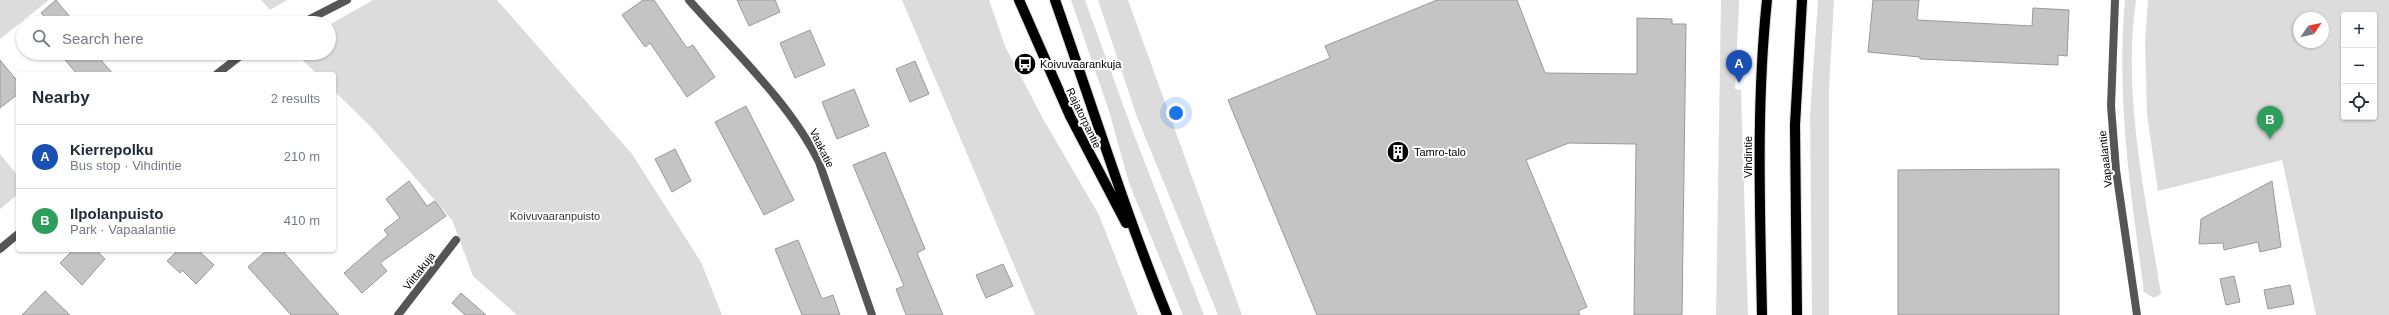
<!DOCTYPE html>
<meta charset="utf-8">
<style>
body{margin:0;font-family:Helvetica,sans-serif;background:#f2f2f3;color:#1f2937}
.controls{position:absolute;right:12px;top:12px;display:grid;overflow:hidden;border-radius:4px;box-shadow:0 1px 3px #0004}
.controls button{width:36px;height:36px;display:grid;place-items:center;padding:0;border:0;border-bottom:1px solid #e0e1e3;background:#fff;color:#1f2937;font:20px sans-serif}
.compass{position:absolute;left:2293px;top:12px;width:36px;height:36px;border-radius:50%;background:#fff;box-shadow:0 1px 3px #0004;rotate:56deg}
.you{position:absolute;left:1176px;top:113px;width:14px;height:14px;margin:-10px;border:3px solid #fff;border-radius:50%;background:#1a73e8;box-shadow:0 0 0 6px #1a73e833}
.badge{display:grid;place-items:center;width:26px;height:26px;border-radius:50%;background:#000;color:#fff;font-size:13px;font-weight:700}
.pin{position:absolute;translate:-50% -33px;filter:drop-shadow(0 1px 2px #0008)}
.pin::after{content:'';position:absolute;top:21px;width:14px;height:12px;background:inherit;clip-path:polygon(0 0,100% 0,50% 100%)}
.list{margin:0;padding:0;list-style:none}
h2{display:flex;justify-content:space-between;align-items:center;height:52px;margin:0;padding:0 16px;font-size:17px}
h2 small{font-size:13px;font-weight:400;color:#747a83}
.list li{display:grid;grid-template-columns:26px 1fr auto;gap:12px;align-items:center;box-sizing:border-box;height:64px;padding:0 16px;border-top:1px solid #e0e1e3}
.list b{display:block;font-size:15px;white-space:nowrap}
.list p{margin:0;font-size:13px;white-space:nowrap;color:#747a83}
.list em{font-size:13px;font-style:normal;color:#747a83}
.icon{flex:none;width:22px;height:22px;fill:none;stroke:currentColor;stroke-width:2;stroke-linecap:round;stroke-linejoin:round}
.map{position:relative;flex:none;width:2389px;height:315px;overflow:hidden}
.search{position:absolute;background:#fff;box-shadow:0 1px 3px #0004;left:16px;top:16px;width:320px;height:44px;display:flex;align-items:center;gap:10px;box-sizing:border-box;padding:0 14px;border-radius:22px;color:#747a83;font-size:15px}
.panel{position:absolute;background:#fff;box-shadow:0 1px 3px #0004;left:16px;top:72px;width:320px;height:180px;border-radius:4px}
.map>svg:first-child{display:block}
.green{fill:#dcdcdc;fill-rule:evenodd}
.building{fill:#c4c4c4;stroke:#999}
.lines{fill:none;stroke-linecap:round;stroke-linejoin:round}
.primary-casing{stroke:#dbdbdb;stroke-width:12}
.minor{stroke:#555;stroke-width:8}
.tertiary{stroke:#555;stroke-width:8}
.primary{stroke:#000;stroke-width:10}
.labels{text-anchor:middle;dominant-baseline:central;stroke-width:4;stroke-linejoin:round;paint-order:stroke}
.poi-label{font-size:11px;fill:#000;stroke:#fff;text-anchor:start}
.street-label{font-size:11px;fill:#000;stroke:#fff}
.park-label{font-size:11px;fill:#333;stroke:#fff}
</style>
<div class="map">
<svg width="2389" height="315" viewBox="0 0 2389 315">
<rect width="100%" height="100%" fill="#fff"/>
<!-- green -->
<path class="green" d="M0,0H49L0,39Z
M261,0H287L270,10Z
M373,0H497L632,154L701,262L722,315H517L473,276L452,220L372,128L334,91V74H317L295,53H329V25Z
M902,0H989L1005,46L1042,117L1099,215L1138,315H1035Z
M1071,0H1085L1133,132L1204,315H1183L1129,183L1109,111Z
M1098,0H1128L1242,315H1218L1137,117Z
M1721,0H1739V5L1735,89L1741,90L1748,315H1716Z
M1818,0H1834L1829,88V315H1812L1810,115Z
M2125,0H2136C2122,97 2146,198 2161,294L2154,298L2144,292C2131,194 2116,99 2125,0Z
M2148,0H2389V315H2316L2282,160L2158,191L2147,114L2145,42ZM2344,15H2374V117H2344ZM2299,18H2323V42H2299Z
M0,154L18,176V194L0,209Z"/>
<!-- building -->
<path class="building" d="M56,0L75,23H50L41,13Z
M643,0H654L687,48L693,45L715,77L687,97L650,43L645,47L622,15Z
M737,0H775L780,12L749,26Z
M1437,0H1517L1545,73L1637,74V18L1672,19V24H1686L1682,315H1634L1636,144L1569,143L1526,160L1587,307L1578,311L1580,315H1317L1228,100L1330,58L1325,46Z
M1873,0H1919L1917,20L2032,26L2033,8L2069,10L2067,56L2058,55V65L1920,59V57L1868,52Z
M810,30L825,65L795,78L780,43Z
M59,53H95L113,74H77Z
M0,60L18,82V94L0,108Z
M915,61L929,94L910,102L896,69Z
M854,89L869,126L837,139L822,102Z
M746,106L794,200L764,215L715,122Z
M675,149L691,181L672,192L655,159Z
M885,152L925,249L917,253L943,315H906L896,289L904,286L853,165Z
M2059,169V315H1898V170Z
M409,181L427,206L435,201L446,216L380,263L387,271L362,293L344,273L388,235L384,230L400,218L386,199Z
M2272,181L2281,247L2260,252L2258,242L2224,250L2223,243L2199,244L2201,219Z
M798,240L822,299L833,295L840,315H802L775,249Z
M73,250H96L105,259L82,285L60,263Z
M178,250H198L214,265L196,284L182,270L180,273L167,261Z
M267,250H282L339,315H291L248,267Z
M1003,264L1013,286L986,298L976,275Z
M2234,276L2240,302L2226,305L2220,279Z
M2290,285L2294,304L2268,309L2264,290Z
M45,291L70,315H22Z
M461,293L486,315H465L452,303Z"/>
<g class="lines">
<!-- primary casing -->
<g class="primary-casing">
<path id="primary" d="M1019,0L1070,116L1126,223
M1055,0C1092,105 1125,212 1167,315
M1762,315C1760,210 1756,104 1767,0
M1797,315L1795,125L1802,0"/>
</g>
<!-- minor -->
<path class="minor" d="M689,0C733,50 790,103 819,162L872,315
M398,315L456,240"/>
<!-- tertiary -->
<path class="tertiary" d="M2115,0L2111,106L2116,170L2137,315
M302,23L347,0
M217,74L244,53
M0,249L18,234"/>
<!-- primary -->
<use href="#primary" class="primary"/>
</g>
<!-- icons -->
<defs>
<g id="bus-disc" transform="scale(1.15)"><circle r="9.5" fill="#000" stroke="#fff"/><path d="M-5-6H5V4H4V6H2V4H-2V6H-4V4H-5ZM-3.5-4V0h7V-4ZM-3.5 1.2v1.5H-2V1.2ZM2 1.2v1.5H3.5V1.2Z" fill="#fff"/></g>
<g id="building-disc" transform="scale(1.15)"><circle r="9.5" fill="#000" stroke="#fff"/><path d="M-4-6H4V6H1V3H-1V6H-4ZM-2.5-4.3h1.7v1.8h-1.7ZM.8-4.3h1.7v1.8H.8ZM-2.5-1h1.7V.8h-1.7ZM.8-1h1.7V.8H.8Z" fill="#fff"/></g>
</defs>
<g fill-rule="evenodd">
<use href="#bus-disc" x="1025" y="64"/>
<use href="#building-disc" x="1398" y="152"/>
</g>
<g class="labels">
<!-- poi labels -->
<g class="poi-label">
<text x="1040" y="64">Koivuvaarankuja</text>
<text x="1414" y="152">Tamro-talo</text>
</g>
<!-- street labels -->
<g class="street-label">
<text transform="translate(1084 118) rotate(64)">Rajatorpantie</text>
<text transform="translate(822 148) rotate(64)">Vaakatie</text>
<text transform="translate(1748 157) rotate(-90)">Vihdintie</text>
<text transform="translate(2105 159) rotate(-96)">Vapaalantie</text>
<text transform="translate(419 271) rotate(-52)">Viittakuja</text>
</g>
<!-- park labels -->
<g class="park-label">
<text x="555" y="216">Koivuvaaranpuisto</text>
</g>
</g>
</svg>
<div class="controls">
<button>+</button>
<button>−</button>
<button><svg class="icon" aria-label="locate" viewBox="0 0 24 24"><circle cx="12" cy="12" r="6"/><path d="M12 2v4M12 18v4M2 12h4M18 12h4"/></svg></button>
</div>
<svg class="compass" viewBox="-18 -18 36 36"><path d="M0-13l5 13h-10z" fill="#e53935"/><path d="M0 13l5-13h-10z" fill="#747a83"/></svg>
<div class="you"></div>
<div class="pin badge" style="left:1739px;top:83px;background:#1a4fb4">A</div>
<div class="pin badge" style="left:2270px;top:139px;background:#2e9e5b">B</div>
<div class="search"><svg class="icon" aria-label="search" viewBox="0 0 24 24"><circle cx="10" cy="10" r="6"/><path d="M15 15l6 6"/></svg>Search here</div>
<section class="panel">
<h2>Nearby<small>2 results</small></h2>
<ul class="list">
<li><span class="badge" style="background:#1a4fb4">A</span><div><b>Kierrepolku</b><p>Bus stop · Vihdintie</p></div><em>210 m</em></li>
<li><span class="badge" style="background:#2e9e5b">B</span><div><b>Ilpolanpuisto</b><p>Park · Vapaalantie</p></div><em>410 m</em></li>
</ul>
</section>
</div>
